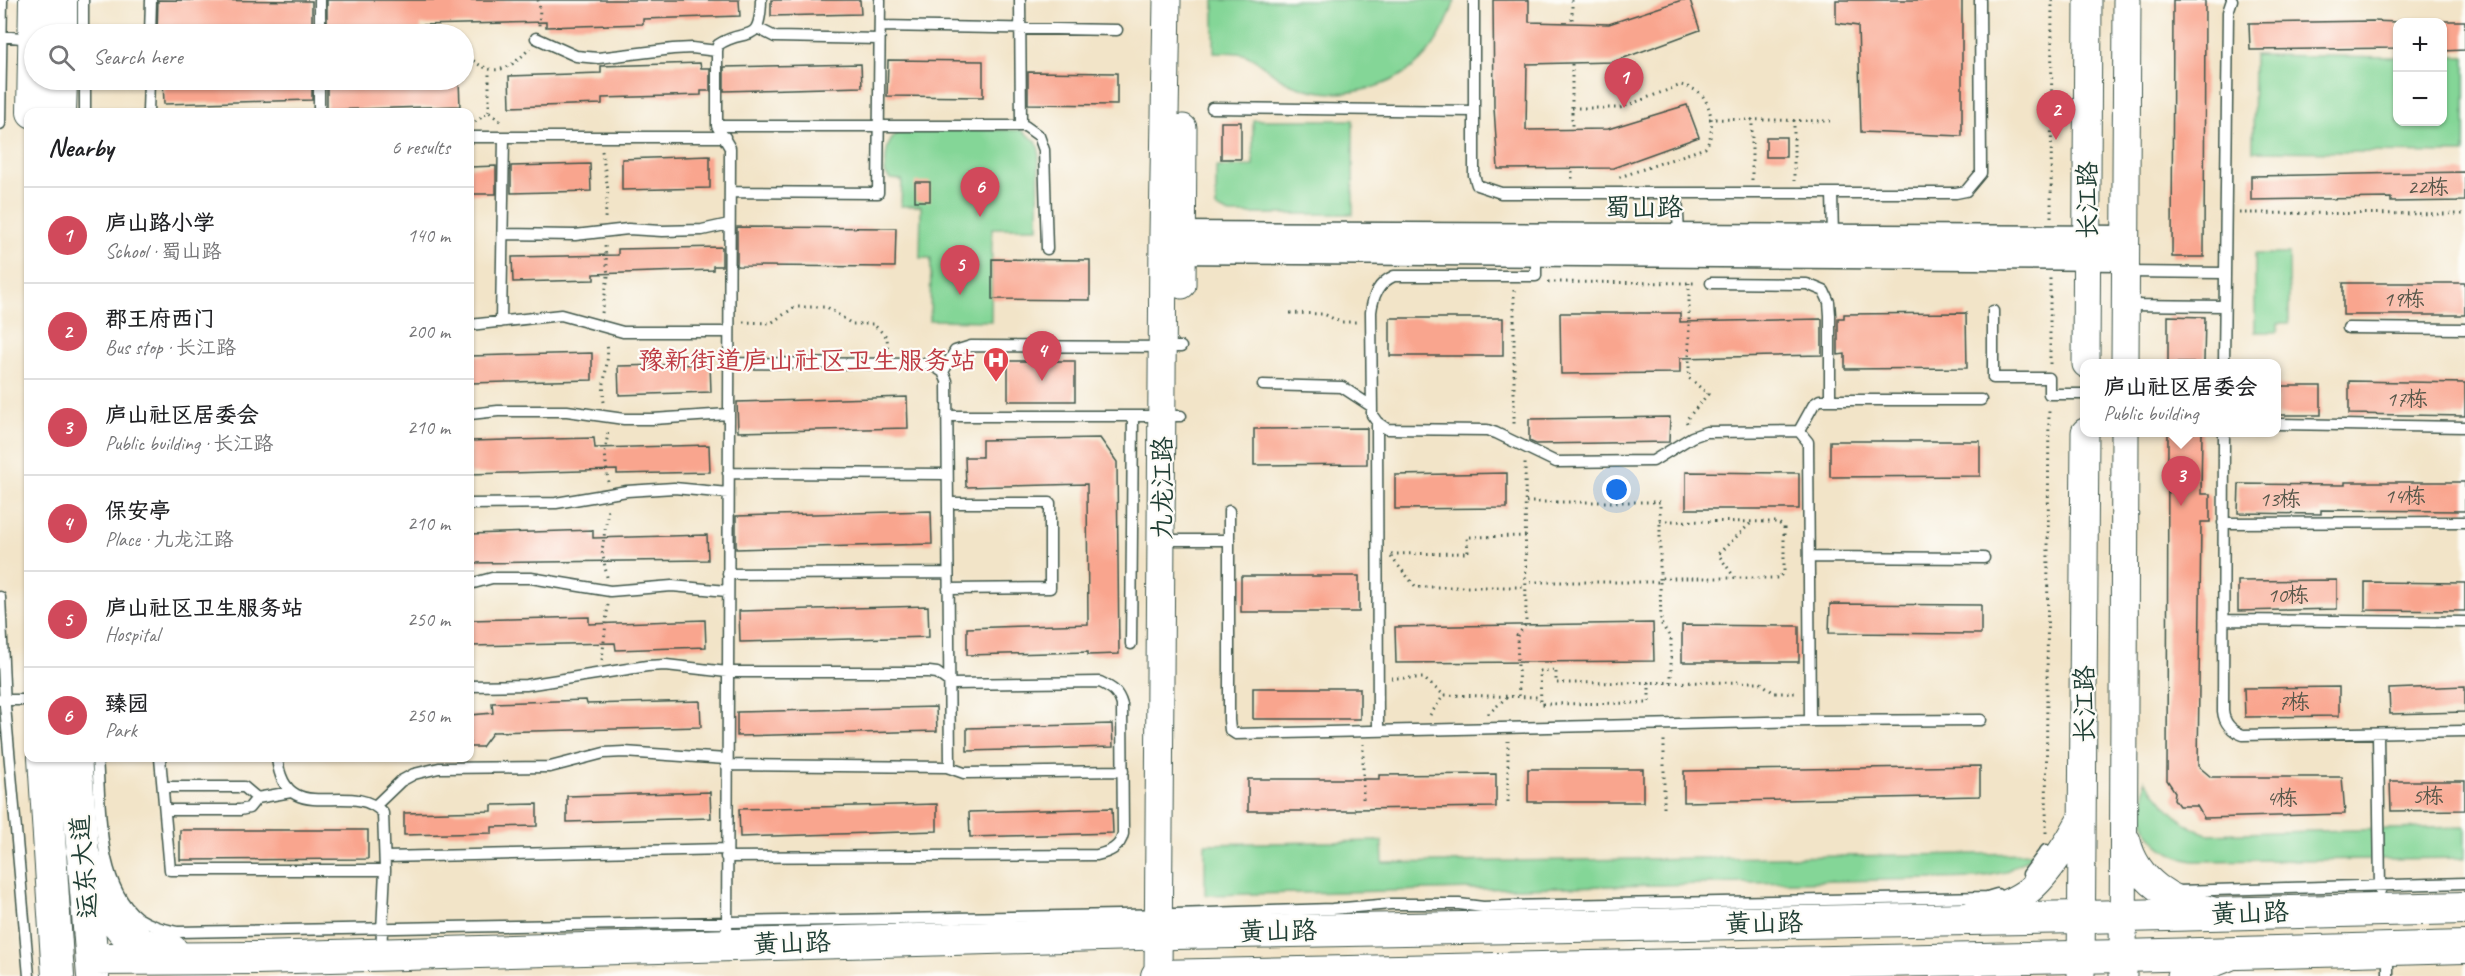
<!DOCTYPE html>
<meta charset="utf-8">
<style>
body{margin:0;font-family:Caveat,"LXGW WenKai TC",sans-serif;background:#f2f2f2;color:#202124}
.controls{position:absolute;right:18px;top:18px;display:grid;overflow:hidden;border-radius:12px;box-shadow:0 2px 4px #0004}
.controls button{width:54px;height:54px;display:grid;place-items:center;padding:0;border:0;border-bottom:2px solid #e0e0e0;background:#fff;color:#202124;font:30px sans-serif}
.you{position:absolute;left:1617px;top:490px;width:21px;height:21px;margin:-15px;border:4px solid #fff;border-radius:50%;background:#1a73e8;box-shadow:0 0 0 9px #1a73e833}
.badge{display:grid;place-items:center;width:39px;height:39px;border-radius:50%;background:#d1495b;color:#fff;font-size:20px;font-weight:700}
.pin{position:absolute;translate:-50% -50px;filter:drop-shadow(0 2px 3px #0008)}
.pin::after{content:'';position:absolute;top:32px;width:21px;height:18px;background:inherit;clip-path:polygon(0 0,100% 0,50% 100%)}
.popup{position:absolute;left:2080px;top:359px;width:201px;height:78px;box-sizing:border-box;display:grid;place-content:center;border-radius:12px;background:#fff;filter:drop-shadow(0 2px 4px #0005);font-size:20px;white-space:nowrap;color:#757577}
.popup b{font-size:22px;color:#202124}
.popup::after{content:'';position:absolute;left:50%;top:100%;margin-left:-12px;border:12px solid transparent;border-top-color:#fff}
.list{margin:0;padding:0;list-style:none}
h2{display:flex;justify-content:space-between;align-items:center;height:78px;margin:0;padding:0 24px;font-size:26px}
h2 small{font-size:20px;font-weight:400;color:#757577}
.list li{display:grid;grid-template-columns:39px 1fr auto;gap:18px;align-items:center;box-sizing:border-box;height:96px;padding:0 24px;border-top:2px solid #e0e0e0}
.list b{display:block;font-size:22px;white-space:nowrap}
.list p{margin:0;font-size:20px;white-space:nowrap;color:#757577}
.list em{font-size:20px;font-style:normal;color:#757577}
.icon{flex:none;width:33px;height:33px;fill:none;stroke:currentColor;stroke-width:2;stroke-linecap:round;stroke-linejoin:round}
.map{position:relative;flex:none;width:2465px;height:976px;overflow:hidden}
.search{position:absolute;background:#fff;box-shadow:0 2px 4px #0004;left:24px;top:24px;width:450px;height:66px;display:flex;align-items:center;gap:15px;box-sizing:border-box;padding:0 21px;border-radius:33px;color:#757577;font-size:22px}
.panel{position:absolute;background:#fff;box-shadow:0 2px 4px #0004;left:24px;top:108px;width:450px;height:654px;border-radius:12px}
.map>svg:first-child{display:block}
.green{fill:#84d697;stroke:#528a66;stroke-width:1.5}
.building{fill:#f9a58e}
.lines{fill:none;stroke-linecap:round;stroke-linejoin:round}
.service-casing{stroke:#3f564a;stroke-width:13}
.minor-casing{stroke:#3f564a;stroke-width:25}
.tertiary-casing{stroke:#3f564a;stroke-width:29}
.secondary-casing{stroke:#3f564a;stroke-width:34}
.path{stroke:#3f564a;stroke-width:3;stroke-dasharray:1.5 4.5;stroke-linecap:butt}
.service{stroke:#fff;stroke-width:10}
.minor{stroke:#fff;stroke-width:22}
.tertiary{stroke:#fff;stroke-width:27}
.secondary{stroke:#fff;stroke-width:32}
.labels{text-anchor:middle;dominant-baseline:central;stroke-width:4.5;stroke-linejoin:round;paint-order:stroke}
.number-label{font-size:22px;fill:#56574a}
.street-label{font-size:26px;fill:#1f3d34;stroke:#fdfcf7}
.health-label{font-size:26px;fill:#be3a42;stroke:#fdfcf7;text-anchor:end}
</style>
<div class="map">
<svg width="2465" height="976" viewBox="0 0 2465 976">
<rect width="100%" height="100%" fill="#fdfcf7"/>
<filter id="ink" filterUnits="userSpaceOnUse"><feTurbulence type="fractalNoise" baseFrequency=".0167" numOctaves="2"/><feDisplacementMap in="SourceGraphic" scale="12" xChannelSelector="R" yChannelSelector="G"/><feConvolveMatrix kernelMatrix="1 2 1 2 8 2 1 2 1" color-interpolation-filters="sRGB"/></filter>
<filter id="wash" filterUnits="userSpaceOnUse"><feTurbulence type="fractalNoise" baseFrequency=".008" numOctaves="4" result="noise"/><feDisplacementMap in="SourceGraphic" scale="24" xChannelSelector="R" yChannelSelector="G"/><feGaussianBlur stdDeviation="1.35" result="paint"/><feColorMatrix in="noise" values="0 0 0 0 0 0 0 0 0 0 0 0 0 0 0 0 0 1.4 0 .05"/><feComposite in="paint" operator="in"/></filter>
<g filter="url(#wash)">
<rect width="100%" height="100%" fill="#f2e4c8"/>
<!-- green -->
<path class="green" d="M1214,0H1455C1450,16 1443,32 1433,46C1404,87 1344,103 1297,86C1275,79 1264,63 1246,55C1237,51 1223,53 1214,52Z
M2254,55L2397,57L2398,122H2442L2443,57H2465V153L2253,151Z
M1253,120H1353V214H1230L1216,208V167L1253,166Z
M904,129L1021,130L1036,141L1039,150L1038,228H992L991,321L930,320L931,258H920L921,206H901L902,180L890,179L885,173C886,153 885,139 904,129Z
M2255,254H2289V323H2278V332H2255Z
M2145,780C2163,803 2178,824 2207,834L2465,827V858L2193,861C2173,857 2152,845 2145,824C2142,811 2145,793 2145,780Z
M1382,841L1383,863L2037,853L2005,872L1977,878L1205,895V844Z"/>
<g id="blocks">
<!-- building -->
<path class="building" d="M158,0L312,1V33L157,34Z
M327,0H739L740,16L643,19V24L546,27V22L421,25V30L327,33Z
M771,0H860L861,14L771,16Z
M1493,0H1529V22L1609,24L1682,0H1690L1700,30L1613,62L1527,64L1526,130L1608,129L1687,105L1699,137L1613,168L1498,169L1494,108Z
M1836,0H1962V136L1861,132L1858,26L1836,23Z
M2173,0H2205L2204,257H2172Z
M2372,21L2397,22V48L2250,50L2249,23Z
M2442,21H2465V50L2442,51Z
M888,60L983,61V97L887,96Z
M700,63L701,68H710V91H701V95L602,98V104L510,107L509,76L601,73V66Z
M861,64L862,87L724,91V67Z
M1028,72L1117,73V105L1028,104Z
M163,80H306V83H312V100L164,104Z
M449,80H459L460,106L327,110V83Z
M1221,122H1241V159H1221Z
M1766,137H1786V157H1766Z
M710,156V188L622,190V159Z
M590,164L591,191L511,193V166Z
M496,166V194H470V167Z
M2465,172V201L2391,202V198L2251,200V176Z
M915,182H930V201H915Z
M737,227L896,228L895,267L737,266Z
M722,247V266H713V270L594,274V280L513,282L512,257L618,255V249Z
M992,259L1090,260V300L992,299Z
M2343,283H2465V315H2343Z
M1560,313H1680V322L1822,319V355L1680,358V373L1561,374Z
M1966,313L1967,368L1845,369V354L1838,355V318H1844V314Z
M2168,316L2205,317L2204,363H2168Z
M1390,318H1503V356H1390Z
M592,353V380L470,383V356Z
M1008,361H1075V401H1008Z
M710,364L711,392L619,395L618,366Z
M2349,381L2465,383V416L2349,414Z
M2277,386H2321V415H2277Z
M907,397L908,428L738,432L737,402Z
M1670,417L1669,442L1536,444L1529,441V419Z
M1367,428V464L1254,465V429Z
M2168,432H2202L2201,494H2210V522H2201L2198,766L2211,777H2342L2345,814L2204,818L2197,806H2179L2174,799L2175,792L2167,780Z
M594,438L595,448L709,445L710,472L617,474V470L470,474V441Z
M1100,438L1117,462L1119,654L1088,655V652L967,655V628L1088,624L1087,484L966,487L965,457H982V440Z
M1830,441H1980V476L1830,477Z
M1686,472L1799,473V509H1686Z
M1507,473V508L1395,509V475Z
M2345,482H2465V511L2321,510V514L2238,513L2239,484L2345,485Z
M931,511L932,544L736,549V516Z
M593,530V538L707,535L708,560L470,563V534Z
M1241,576H1359V612H1241Z
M2337,580V609L2238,611V581Z
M2365,582L2465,583V611L2365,610Z
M1830,604L1981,605V634L1829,633Z
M928,606L929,637L740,642L739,611Z
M589,617V624L705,620L706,647L616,650L615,643L470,646V620Z
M1653,623L1654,661L1396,663L1395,627Z
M1682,625L1799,626V662H1682Z
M2465,686V712L2390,714L2389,689Z
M2339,687V716L2245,717L2244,688Z
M1253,688H1360V719H1253Z
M586,700L587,704L700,701L701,727L493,732L482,747H470V715L493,713L492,703Z
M936,707L937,731L737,736V712Z
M1112,724L1113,747L967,751V728Z
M1980,766V796L1684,802V771Z
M1528,769H1643V802H1528Z
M1496,774V807L1355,809V811H1248V779H1379V775Z
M2390,781H2465V810L2391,811Z
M710,792L711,818L567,822V796Z
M537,804V826L492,827V833L404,835V813L492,811V805Z
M937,804V831L740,837L739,809Z
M1112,808L1113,833L970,837L969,812Z
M180,830H368V859L180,860Z"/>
</g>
</g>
<g filter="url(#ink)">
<use href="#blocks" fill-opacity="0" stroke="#3f564a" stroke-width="1.5"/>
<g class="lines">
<!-- service casing -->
<g class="service-casing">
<path id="service" d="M1020,0L1021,125
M1474,0V175L1477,185L1501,193H1956L1966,191L1981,173L1980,0
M880,26L1117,30
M757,28L775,37L879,39
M83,34V0
M150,34L151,0
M320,34V0
M0,36L32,39
M536,38L576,56L598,58L673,49L692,48L717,51
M85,80V112
M1212,108L1474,111
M148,112L149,80
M319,112V80
M0,124L2,0
M717,126H1025L1039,136L1044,150L1047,249
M470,137H725
M730,192L878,193L880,0
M1677,193L1679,235
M1832,193L1833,236
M503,234L575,235L628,229L662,231L702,230L729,224
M1536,252V276H1394C1378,283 1373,296 1371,312L1372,415L1377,422L1387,429L1487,430L1496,433L1556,462L1653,461L1692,437L1706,432L1799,431L1808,442L1810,721
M2126,272L2224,273
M1711,283L1807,284L1824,291L1829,302L1830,315V400
M2125,305L2224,306
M1993,311V378H2049V394H2085
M501,322L504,137
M470,325L561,315L623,332H729
M2348,328L2465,329
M729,363L931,364L943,372L947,381L950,768
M2224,364L2228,12L2232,0
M943,372L955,351L971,346L1181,347
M1263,385L1342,387L1371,406
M470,414L498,411H567L624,419H653L728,414
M947,416H1181
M1377,422L1378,730
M2277,424L2465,427
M1799,431L1814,404L1820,400H1981
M2224,432L2223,711C2224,723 2232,731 2243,735L2465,731
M728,473L947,474
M948,503H1050V588L948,589
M470,504L556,503L627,491L674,488L728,493
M1229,511V720L1230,730L1236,734L1810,721L1981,720
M2223,523L2465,522
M1161,540H1229
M1809,557L1984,558
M728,574L948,573
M470,584L492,578H531L610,591L672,586L727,591
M0,597L5,706L29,976
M2223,620L2465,622
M1131,644L1133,416
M470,686L526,685L647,666L666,665L727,672H929L937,673L952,684L1100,682C1112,688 1118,691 1122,705L1123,834C1120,848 1109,852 1097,855L726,857
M0,700H28
M2378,733L2380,891
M97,758C101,807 96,884 138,918C150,926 163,929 177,932L1175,914L1332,909L1391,904H1459L1483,907L1510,906L1987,897L1997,894
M160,758L170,870H385
M277,758C285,831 351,777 383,813L385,870L381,952
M726,765L947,767L964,773L1123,771
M163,787H244L257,798L291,792
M375,806L401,781L414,774L439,768L550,767L604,753L624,752L726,759
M165,810H240L249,808L257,798
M385,857L726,849
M2028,874L2046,850
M2177,891L2465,883
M727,944L730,148L717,126V51L718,45C746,26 760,48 761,0
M2388,952V976"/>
</g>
<!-- minor casing -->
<g class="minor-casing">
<path id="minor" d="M1166,233L2125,237
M1165,252L2125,259"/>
</g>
<!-- tertiary casing -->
<g class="tertiary-casing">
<path id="tertiary" d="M1182,285L1183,128
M2086,364L2088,0
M2125,364L2127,0
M2127,841C2136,881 2172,902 2210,910
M1973,914C1991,909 2009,904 2025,893C2045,880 2070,840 2081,819
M1158,976L1163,233L1167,0
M2081,976L2085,432
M2123,976L2125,432
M2181,976L2227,958"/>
</g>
<!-- secondary casing -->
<g class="secondary-casing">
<path id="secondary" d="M61,34V0
M33,112L35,0
M60,112L61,80
M44,758L58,976
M75,758L93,976
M82,850L99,900L123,930L142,944L172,951
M92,959L257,958L1175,933L2082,917L2465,908
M1157,976L2123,956L2465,947"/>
</g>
<!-- path -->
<path class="path" d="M538,0L540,8L539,26
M1572,0V20
M464,53C490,77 505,75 530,48
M1572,64V126
M1572,108H1620L1681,85C1688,87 1696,89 1702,95C1713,109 1715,135 1705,148L1617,178
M489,112V71
M1709,119L1830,121
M1794,120V181
M475,122L489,112L501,122
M602,151L608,190L605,218
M1572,171V181
M1752,180V119
M2239,213L2465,214
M2051,217L2052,0
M1548,282L1697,283
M1514,290V427
M602,313L608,276L605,246
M1290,313L1324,314L1340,322H1358
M743,322L771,323L795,307H827L852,324H873L887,337L888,350
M2050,364V278
M604,402C601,381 610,364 607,343
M1687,423L1686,420L1708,394L1689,378V283
M608,482L605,453L608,432
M1526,502H1660V582H1526
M1660,521L1777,522L1784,527V571L1779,578H1660
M1391,554L1468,553L1467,537L1527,536
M1391,557L1416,587H1526
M607,577L602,551L608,509
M1735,578L1718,554L1752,522
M1660,582L1661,623L1671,639V682
M602,660L608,604
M1391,678H1423L1444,695L1541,697
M1649,682V703L1541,704L1540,671L1556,670V683L1760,682L1774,693H1797
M1519,696L1517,636L1526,624L1525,461
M1488,714L1507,697
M1430,715L1444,695
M1363,799V744
M1508,802V741
M1664,808V738
M2046,833L2049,407"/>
<!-- service -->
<use href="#service" class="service"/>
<!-- minor -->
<use href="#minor" class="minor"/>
<!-- tertiary -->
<use href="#tertiary" class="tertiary"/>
<!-- secondary -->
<use href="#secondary" class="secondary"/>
</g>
</g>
<!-- icons -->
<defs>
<g id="hospital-pin" transform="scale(1.35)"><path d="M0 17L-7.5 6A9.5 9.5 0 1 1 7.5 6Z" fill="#e0444e" stroke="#fdfcf7"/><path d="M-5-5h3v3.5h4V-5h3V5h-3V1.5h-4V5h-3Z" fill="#fff"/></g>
</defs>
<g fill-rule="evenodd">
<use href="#hospital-pin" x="996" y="360"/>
</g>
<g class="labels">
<!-- number labels -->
<g class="number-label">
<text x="2428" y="187">22栋</text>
<text x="2404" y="299">19栋</text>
<text x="2407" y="399">17栋</text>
<text x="2405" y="496">14栋</text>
<text x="2280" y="499">13栋</text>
<text x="2288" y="595">10栋</text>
<text x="2294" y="702">7栋</text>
<text x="2428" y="796">5栋</text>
<text x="2282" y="798">4栋</text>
</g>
<!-- street labels -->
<g class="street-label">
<text transform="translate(2087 200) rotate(-90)">长江路</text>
<text x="1644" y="207">蜀山路</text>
<text transform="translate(1162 488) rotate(-90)">九龙江路</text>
<text transform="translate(2084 704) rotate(-90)">长江路</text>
<text transform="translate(84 867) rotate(-95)">运东大道</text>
<text transform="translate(2250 913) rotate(-2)">黄山路</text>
<text transform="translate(1764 923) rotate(-1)">黄山路</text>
<text transform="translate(1278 931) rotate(-1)">黄山路</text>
<text transform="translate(792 943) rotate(-2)">黄山路</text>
</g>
<!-- health labels -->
<g class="health-label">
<text x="976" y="360">豫新街道庐山社区卫生服务站</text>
</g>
</g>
</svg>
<div class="controls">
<button>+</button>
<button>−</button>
</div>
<div class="you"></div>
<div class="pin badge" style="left:1624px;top:108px">1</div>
<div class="pin badge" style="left:2056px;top:140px">2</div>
<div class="pin badge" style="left:2181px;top:506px">3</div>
<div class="popup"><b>庐山社区居委会</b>Public building</div>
<div class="pin badge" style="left:1042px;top:381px">4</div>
<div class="pin badge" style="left:960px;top:295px">5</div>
<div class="pin badge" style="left:980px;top:217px">6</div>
<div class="search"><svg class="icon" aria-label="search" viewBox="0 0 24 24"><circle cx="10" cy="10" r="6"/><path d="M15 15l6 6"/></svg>Search here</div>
<section class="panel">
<h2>Nearby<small>6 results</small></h2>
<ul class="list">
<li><span class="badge">1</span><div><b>庐山路小学</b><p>School · 蜀山路</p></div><em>140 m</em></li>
<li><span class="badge">2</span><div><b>郡王府西门</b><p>Bus stop · 长江路</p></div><em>200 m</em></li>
<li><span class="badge">3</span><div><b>庐山社区居委会</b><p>Public building · 长江路</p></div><em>210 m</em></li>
<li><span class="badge">4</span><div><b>保安亭</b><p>Place · 九龙江路</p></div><em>210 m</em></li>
<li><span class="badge">5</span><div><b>庐山社区卫生服务站</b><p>Hospital</p></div><em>250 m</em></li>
<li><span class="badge">6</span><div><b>臻园</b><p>Park</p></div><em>250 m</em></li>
</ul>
</section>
</div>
